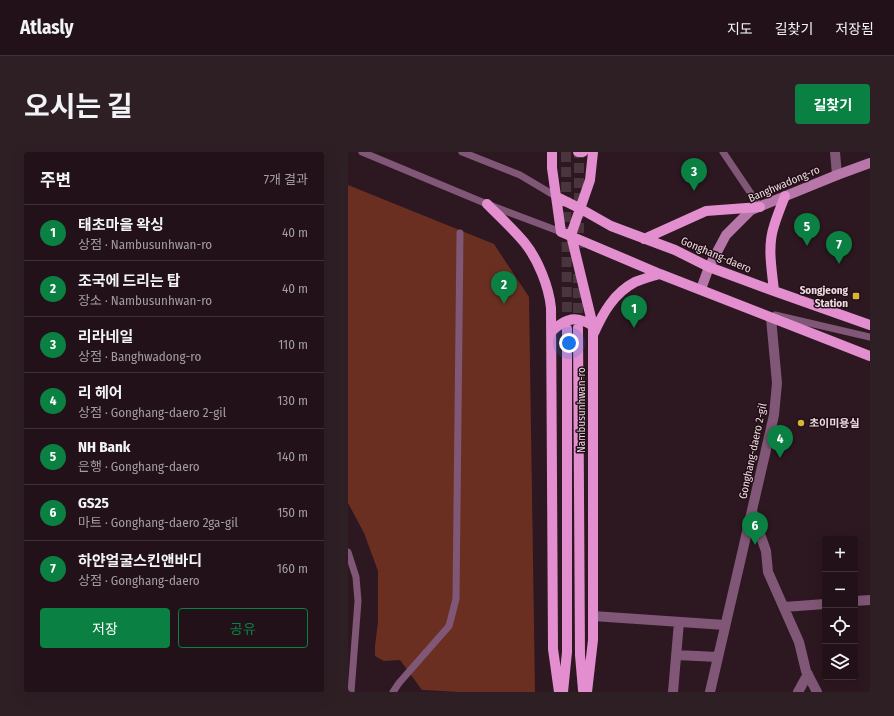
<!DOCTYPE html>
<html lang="ko">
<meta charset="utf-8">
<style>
body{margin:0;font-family:"Fira Sans Condensed","Noto Sans KR",sans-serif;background:#2e1f25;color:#f1f3f6}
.controls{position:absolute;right:12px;bottom:12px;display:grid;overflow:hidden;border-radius:4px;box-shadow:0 4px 16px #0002}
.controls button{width:36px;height:36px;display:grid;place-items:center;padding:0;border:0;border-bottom:1px solid #3f3137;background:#221118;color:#f1f3f6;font:20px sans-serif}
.you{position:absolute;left:221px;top:191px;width:14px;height:14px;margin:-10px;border:3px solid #fff;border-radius:50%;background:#1a73e8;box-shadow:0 0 0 6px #1a73e833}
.badge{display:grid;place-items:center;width:26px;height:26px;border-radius:50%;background:#0b8043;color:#fff;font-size:13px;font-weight:700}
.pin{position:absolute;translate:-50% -33px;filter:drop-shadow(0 1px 2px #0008)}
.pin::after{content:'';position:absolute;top:21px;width:14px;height:12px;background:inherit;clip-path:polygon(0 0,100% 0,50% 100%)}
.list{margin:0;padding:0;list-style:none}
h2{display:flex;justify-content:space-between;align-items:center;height:52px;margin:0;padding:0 16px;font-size:17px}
h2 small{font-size:13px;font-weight:400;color:#a29da2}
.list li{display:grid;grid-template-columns:26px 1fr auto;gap:12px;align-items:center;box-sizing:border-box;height:56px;padding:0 16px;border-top:1px solid #3f3137}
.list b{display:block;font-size:15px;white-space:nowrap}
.list p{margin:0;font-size:13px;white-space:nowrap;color:#a29da2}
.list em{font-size:13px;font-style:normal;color:#a29da2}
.actions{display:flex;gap:8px;padding:12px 16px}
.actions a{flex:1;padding:9px 0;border:1px solid #0b8043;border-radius:4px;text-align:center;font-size:14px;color:#0b8043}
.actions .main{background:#0b8043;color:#fff}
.icon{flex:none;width:22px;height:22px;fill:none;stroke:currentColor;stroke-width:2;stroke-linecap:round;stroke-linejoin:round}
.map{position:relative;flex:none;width:522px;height:540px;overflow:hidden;border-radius:4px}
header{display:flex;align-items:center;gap:24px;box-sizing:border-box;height:56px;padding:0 20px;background:#221118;border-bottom:1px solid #3f3137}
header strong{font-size:19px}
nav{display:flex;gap:22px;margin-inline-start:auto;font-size:14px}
.intro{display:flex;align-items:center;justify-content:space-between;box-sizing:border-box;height:96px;padding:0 24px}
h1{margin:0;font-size:28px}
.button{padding:10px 18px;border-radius:4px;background:#0b8043;color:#fff;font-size:14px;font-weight:700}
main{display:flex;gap:24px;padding:0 24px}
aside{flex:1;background:#221118;border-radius:4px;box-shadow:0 4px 16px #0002}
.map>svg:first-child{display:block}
.green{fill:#6b2f21}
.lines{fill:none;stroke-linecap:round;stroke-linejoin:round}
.primary-tunnel{stroke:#4a343d;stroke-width:10;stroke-dasharray:10 5;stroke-linecap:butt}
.service{stroke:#805776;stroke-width:7}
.minor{stroke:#805776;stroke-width:10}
.secondary{stroke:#b777a8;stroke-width:10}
.primary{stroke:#e28ecf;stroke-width:10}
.poi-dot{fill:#d6b534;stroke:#230e17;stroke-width:1.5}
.labels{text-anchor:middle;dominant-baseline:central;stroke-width:3;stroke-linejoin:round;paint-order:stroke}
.street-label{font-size:11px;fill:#ebdbe0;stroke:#230e17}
.poi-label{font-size:11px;font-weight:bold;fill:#ebdbe0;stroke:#230e17;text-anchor:end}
</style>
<header>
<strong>Atlasly</strong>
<nav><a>지도</a><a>길찾기</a><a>저장됨</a></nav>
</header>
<div class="intro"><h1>오시는 길</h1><a class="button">길찾기</a></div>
<main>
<aside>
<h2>주변<small>7개 결과</small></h2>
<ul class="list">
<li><span class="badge">1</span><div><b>태초마을 왁싱</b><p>상점 · Nambusunhwan-ro</p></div><em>40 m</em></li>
<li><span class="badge">2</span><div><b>조국에 드리는 탑</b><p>장소 · Nambusunhwan-ro</p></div><em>40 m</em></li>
<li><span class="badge">3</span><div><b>리라네일</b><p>상점 · Banghwadong-ro</p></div><em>110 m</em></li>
<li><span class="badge">4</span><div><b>리 헤어</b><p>상점 · Gonghang-daero 2-gil</p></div><em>130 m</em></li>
<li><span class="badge">5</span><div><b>NH Bank</b><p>은행 · Gonghang-daero</p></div><em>140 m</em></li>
<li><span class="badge">6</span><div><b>GS25</b><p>마트 · Gonghang-daero 2ga-gil</p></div><em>150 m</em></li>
<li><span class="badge">7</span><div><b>하얀얼굴스킨앤바디</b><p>상점 · Gonghang-daero</p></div><em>160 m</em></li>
</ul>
<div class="actions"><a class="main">저장</a><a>공유</a></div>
</aside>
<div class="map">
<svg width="522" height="540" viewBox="0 0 522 540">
<rect width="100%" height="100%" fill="#2d1720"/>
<!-- green -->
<path class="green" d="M0,33L146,92L181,145L187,540H112L74,538L52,508L36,509L27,504V494L30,470V419L16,381L0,351Z"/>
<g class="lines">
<!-- primary-tunnel -->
<path class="primary-tunnel" d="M218,0L219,177
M231,96V0
M230,176V122"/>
<!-- service -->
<path class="service" d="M14,0L139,52L213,80
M114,0L172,23L209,45
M375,0L412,55
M427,163L522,185
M0,400L8,425L10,449L3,540
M45,540L51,531L101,474L108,447L112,81"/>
<!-- minor -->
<path class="minor" d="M487,0L489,23
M404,359L418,399L420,420L451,490L458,519L469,540
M507,449L522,448
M436,455L477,452
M245,464L377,473
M328,503L370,505
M325,540L331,470
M362,540L426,263L429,231L423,166
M450,540L460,522"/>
<!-- secondary -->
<path class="secondary" d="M353,137L361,115L378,83L403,58L489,23L522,11"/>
<!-- primary -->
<path class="primary" d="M204,0V16L213,80L312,122L522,204
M230,0H235
M209,45L233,57L263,74L327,98L361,115L426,139L522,173
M139,52C152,65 165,77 176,90C190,107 201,135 203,156L205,497L211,540
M296,87L358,59L412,55
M426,139C424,118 419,95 426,74C429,64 433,54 437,44
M230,176L232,503L235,538
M204,179C218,166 228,163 245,174
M246,181C255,161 266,141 287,130C295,127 304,124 312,122
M215,540L219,500V177
M239,540L245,488V174L223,83L242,28L245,0"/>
</g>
<!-- markers -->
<g class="poi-dot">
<rect x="504" y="140" width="8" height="8" rx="2"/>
<circle cx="453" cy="271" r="4"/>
</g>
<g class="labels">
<!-- street labels -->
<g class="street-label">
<text transform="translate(436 32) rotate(-23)">Banghwadong-ro</text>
<text transform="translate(368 103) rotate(23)">Gonghang-daero</text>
<text transform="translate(233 258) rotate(-90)">Nambusunhwan-ro</text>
<text transform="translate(405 299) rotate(-78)">Gonghang-daero 2-gil</text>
</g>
<!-- poi labels -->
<g class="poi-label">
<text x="500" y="138">Songjeong<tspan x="500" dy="13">Station</tspan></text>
<text x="461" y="271" text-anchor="start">초이미용실</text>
</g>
</g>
</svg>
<div class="controls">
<button>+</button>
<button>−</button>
<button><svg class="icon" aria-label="locate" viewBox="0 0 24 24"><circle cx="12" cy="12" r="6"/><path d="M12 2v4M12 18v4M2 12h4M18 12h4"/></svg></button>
<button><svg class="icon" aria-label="layers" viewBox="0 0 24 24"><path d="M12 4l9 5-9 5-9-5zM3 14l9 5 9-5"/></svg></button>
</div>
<div class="you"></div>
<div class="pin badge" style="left:286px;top:176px">1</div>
<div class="pin badge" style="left:156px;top:152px">2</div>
<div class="pin badge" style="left:346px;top:39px">3</div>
<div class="pin badge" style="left:432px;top:306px">4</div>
<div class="pin badge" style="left:459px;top:94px">5</div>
<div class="pin badge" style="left:407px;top:393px">6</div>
<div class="pin badge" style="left:491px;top:112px">7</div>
</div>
</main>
